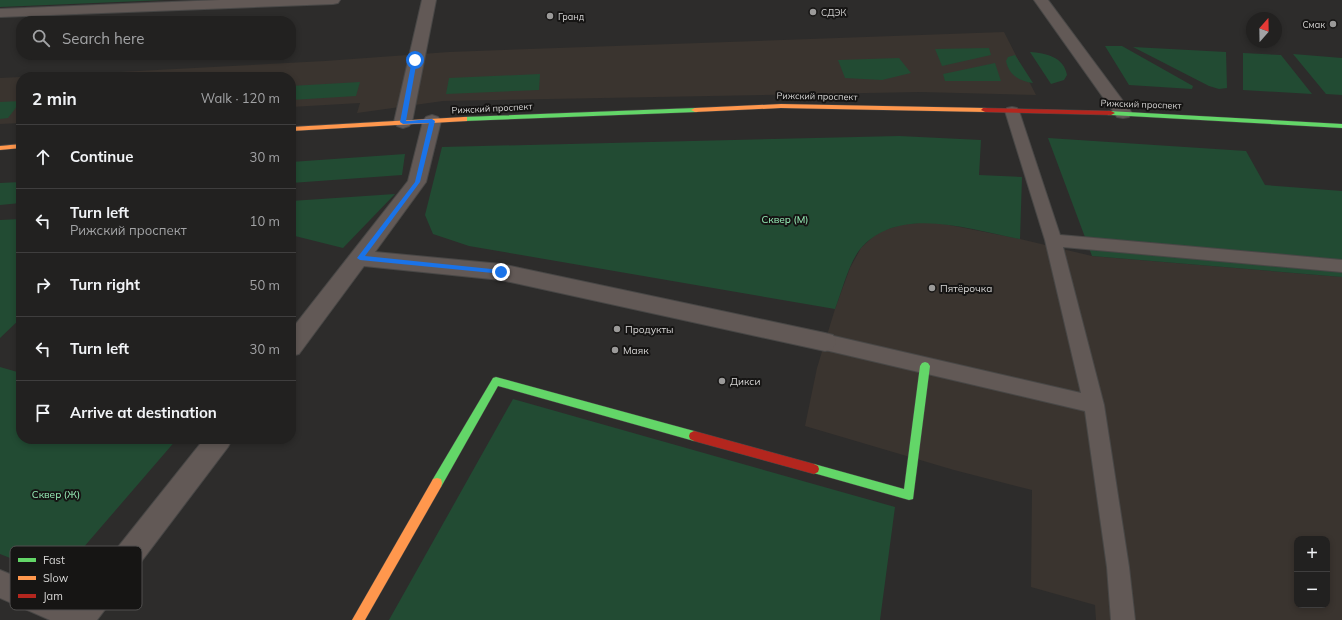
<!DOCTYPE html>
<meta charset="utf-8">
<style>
body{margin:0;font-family:Mulish,sans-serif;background:#2e2e2d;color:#f1f3f6}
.controls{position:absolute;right:12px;bottom:12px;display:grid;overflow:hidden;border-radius:8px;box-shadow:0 2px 6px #0003}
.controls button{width:36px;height:36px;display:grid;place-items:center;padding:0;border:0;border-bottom:1px solid #3f3e3e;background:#222120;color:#f1f3f6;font:20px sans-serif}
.compass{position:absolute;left:1246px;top:12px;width:36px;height:36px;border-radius:50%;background:#222120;box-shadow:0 2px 6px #0003;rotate:20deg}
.stop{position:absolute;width:12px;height:12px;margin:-9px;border:3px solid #1a73e8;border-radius:50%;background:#fff}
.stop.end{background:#1a73e8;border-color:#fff;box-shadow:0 1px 4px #0008}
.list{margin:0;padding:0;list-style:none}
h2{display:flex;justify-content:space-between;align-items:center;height:52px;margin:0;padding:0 16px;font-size:17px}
h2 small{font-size:13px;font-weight:400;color:#a2a3a5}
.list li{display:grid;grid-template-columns:26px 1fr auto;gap:12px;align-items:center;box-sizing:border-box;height:64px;padding:0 16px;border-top:1px solid #3f3e3e}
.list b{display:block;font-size:15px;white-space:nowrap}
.list p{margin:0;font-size:13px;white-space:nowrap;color:#a2a3a5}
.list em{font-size:13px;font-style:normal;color:#a2a3a5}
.icon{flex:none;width:22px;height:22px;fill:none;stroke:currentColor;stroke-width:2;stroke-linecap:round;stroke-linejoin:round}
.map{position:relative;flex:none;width:1342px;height:620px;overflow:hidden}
.search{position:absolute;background:#222120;box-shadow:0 2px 6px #0003;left:16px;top:16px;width:280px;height:44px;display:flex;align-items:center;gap:10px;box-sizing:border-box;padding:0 14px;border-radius:16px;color:#a2a3a5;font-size:15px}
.panel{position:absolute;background:#222120;box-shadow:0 2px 6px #0003;left:16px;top:72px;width:280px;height:372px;border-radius:16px}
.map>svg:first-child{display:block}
.built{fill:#3a342f;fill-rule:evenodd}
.green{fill:#224b33}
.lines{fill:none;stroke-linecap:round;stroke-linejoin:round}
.lane-casing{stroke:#484746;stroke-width:2}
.street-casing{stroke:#484746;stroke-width:2}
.fast-casing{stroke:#484746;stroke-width:1}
.slow-casing{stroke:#484746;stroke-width:1}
.jam-casing{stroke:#484746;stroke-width:1}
.lane{fill:#625956;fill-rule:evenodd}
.street{fill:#625956;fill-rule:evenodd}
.fast{fill:#63d668;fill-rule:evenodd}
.slow{fill:#ff974d;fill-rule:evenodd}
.jam{fill:#b3261e;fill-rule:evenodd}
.route{fill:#1a73e8}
.poi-dot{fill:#9b9a99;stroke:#161514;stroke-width:1.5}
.labels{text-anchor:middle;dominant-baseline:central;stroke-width:4;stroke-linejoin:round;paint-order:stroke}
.far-poi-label{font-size:9px;fill:#d6d5d4;stroke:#161514;text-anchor:start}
.far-street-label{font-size:9px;fill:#d6d5d4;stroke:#161514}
.park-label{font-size:10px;fill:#98f0b9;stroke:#161514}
.poi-label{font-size:10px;fill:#d6d5d4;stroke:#161514;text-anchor:start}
.key{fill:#161514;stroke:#504f4e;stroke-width:1}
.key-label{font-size:11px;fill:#d6d5d4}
</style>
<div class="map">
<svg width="1342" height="620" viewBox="0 0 1342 620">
<rect width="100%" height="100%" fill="#2d2c2b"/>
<!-- built -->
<path class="built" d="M1004,32L1036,95L920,92L443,101L357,113L360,103L291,107V77H24L325,61L449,52Z
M21,77V123L0,124V78Z
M934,222L1020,239L1092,256L1342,277V620H1096L1095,605L1031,587L1032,490L954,470L805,426L817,368L835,309L850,268L861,248L878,232L904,224ZM1297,539H1327V605H1297Z"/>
<!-- green -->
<path class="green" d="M0,0H165L0,7Z
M1105,46H1122L1193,86L1192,89L1129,85Z
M1133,47L1226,52L1227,88L1219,89L1209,86Z
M989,48L991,55L942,66L935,49Z
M1030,52C1046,53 1064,57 1067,75L1064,80L1051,84Z
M1243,53L1281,55L1312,94L1243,90Z
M1293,54L1342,58V95L1326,94Z
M1015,55L1033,83C1019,81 1009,75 1006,61L1008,57Z
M899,58L911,73L882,80L845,78L838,60Z
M995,63L1001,81H945L943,74Z
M540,74L539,90L446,94L449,78Z
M360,82L356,96L291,100V86Z
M21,101L8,118L0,119V102Z
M899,136L981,140L979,175L1022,177L1020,239C971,230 900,204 861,248C849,262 842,291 835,309L469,246L433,234L425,215L442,147Z
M1048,138L1246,151L1265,185L1342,191V277L1092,256Z
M405,154L402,175L291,183V162Z
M21,182V203L0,205V183Z
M395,194L343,248L291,235V201Z
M21,219V318L0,338V220Z
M0,367L21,373V439H177L58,577L0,554Z
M513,399L895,507L880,620H389Z"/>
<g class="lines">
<!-- lane casing -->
<g class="lane-casing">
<path id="lane" d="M1012,107L1017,108L1019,111L1060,235L1342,260V272L1063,247L1104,405L1129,567L1135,620H1111L1107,567L1085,411L825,350L818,347L816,342L818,337L825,334L1081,393L1045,240L1005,111L1007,108Z"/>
</g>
<!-- street casing -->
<g class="street-casing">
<path id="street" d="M220,0H340L338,3L333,4L0,17V9Z
M422,0H436L412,122L409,126L403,128L397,126L394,122Z
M1034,0H1048L1129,109L1132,113L1129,117L1123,118L1117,117Z
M432,115L438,117L441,121L426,182L375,252L501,264L825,333L833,335L836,342L833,349L825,351L501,280L364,266L299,354L291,356V330L408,181L423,121L426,117Z
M204,439H232L228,447L97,620H50L0,598V570L75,601Z"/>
</g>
<!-- fast casing -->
<g class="fast-casing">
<path id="fast" d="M695,108L699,110L697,112L464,121L460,119L464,117Z
M1108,111L1342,124V128L1111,115H1108Z
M925,362L928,363L930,366L913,499L909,500L810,472L809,469L810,466L814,464L904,489L920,366L922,363Z
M496,377L694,431L698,433L699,436L698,439L694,441L498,386L441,487L437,488L433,487L432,483L433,479L493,378Z"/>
</g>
<!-- slow casing -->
<g class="slow-casing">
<path id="slow" d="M781,104L985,108L989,110L985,112L781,108L695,112L691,110L695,108Z
M464,117H467V121L291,131V127Z
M21,144V148L0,150V146Z
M437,478L441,479L442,483L441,487L365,620H352L433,479Z"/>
</g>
<!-- jam casing -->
<g class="jam-casing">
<path id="jam" d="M983,108L1111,111L1115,113L1111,115L985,112L981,110Z
M694,431L814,464L818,466L819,469L818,472L814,474L694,441L690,439L689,436L690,433Z"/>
</g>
<!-- lane -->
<use href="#lane" class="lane"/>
<!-- street -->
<use href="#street" class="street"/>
<!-- fast -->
<use href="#fast" class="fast"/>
<!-- slow -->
<use href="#slow" class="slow"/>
<!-- jam -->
<use href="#jam" class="jam"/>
</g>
<!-- route -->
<path class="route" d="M415,58L417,60L406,121L432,119L435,121L420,182L365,256L501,270H503V274L360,260L357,258L415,182L429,123L403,124L400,122L412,60Z"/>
<!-- markers -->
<g class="poi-dot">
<circle cx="813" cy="12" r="4"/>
<circle cx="550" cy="16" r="4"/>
<circle cx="1333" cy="24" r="4"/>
<circle cx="932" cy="288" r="4"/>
<circle cx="617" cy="329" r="4"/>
<circle cx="615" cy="350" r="4"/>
<circle cx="722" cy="381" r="4"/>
</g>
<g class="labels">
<!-- far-poi labels -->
<g class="far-poi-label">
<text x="821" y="12">СДЭК</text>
<text x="558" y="16">Гранд</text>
<text x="1325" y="24" text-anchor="end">Смак</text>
</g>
<!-- far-street labels -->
<g class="far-street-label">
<text transform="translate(817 96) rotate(1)">Рижский проспект</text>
<text transform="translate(1141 104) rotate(2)">Рижский проспект</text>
<text transform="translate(492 108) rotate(-3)">Рижский проспект</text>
</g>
<!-- park labels -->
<g class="park-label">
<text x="785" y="219">Сквер (М)</text>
<text x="56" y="494">Сквер (Ж)</text>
</g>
<!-- poi labels -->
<g class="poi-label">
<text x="940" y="288">Пятёрочка</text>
<text x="625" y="329">Продукты</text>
<text x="623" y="350">Маяк</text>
<text x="730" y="381">Дикси</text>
</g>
</g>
<!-- legend -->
<rect x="10" y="546" width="132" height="64" rx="6" class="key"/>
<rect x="18" y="558" width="18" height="4" fill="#63d668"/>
<rect x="18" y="576" width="18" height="4" fill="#ff974d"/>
<rect x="18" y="594" width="18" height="4" fill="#b3261e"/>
<g class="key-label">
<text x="43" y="564">Fast</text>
<text x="43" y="582">Slow</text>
<text x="43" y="600">Jam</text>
</g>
</svg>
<div class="controls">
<button>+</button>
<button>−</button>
</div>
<svg class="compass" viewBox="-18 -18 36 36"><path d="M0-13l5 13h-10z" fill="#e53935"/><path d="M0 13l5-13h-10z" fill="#a2a3a5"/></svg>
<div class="stop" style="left:415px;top:60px"></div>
<div class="stop end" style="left:501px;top:272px"></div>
<div class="search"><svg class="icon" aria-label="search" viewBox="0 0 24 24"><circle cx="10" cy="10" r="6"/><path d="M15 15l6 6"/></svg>Search here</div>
<section class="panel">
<h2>2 min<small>Walk · 120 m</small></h2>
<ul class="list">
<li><svg class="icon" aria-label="ahead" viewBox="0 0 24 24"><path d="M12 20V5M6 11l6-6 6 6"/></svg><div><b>Continue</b></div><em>30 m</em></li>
<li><svg class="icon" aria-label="left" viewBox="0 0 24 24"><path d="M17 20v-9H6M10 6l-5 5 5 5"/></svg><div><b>Turn left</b><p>Рижский проспект</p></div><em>10 m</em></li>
<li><svg class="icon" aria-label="right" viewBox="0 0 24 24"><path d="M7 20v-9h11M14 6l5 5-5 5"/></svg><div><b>Turn right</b></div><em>50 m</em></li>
<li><svg class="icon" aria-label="left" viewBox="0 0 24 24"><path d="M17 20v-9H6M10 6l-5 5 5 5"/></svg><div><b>Turn left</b></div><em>30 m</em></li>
<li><svg class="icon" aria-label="arrive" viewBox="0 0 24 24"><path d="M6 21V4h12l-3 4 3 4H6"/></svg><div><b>Arrive at destination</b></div></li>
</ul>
</section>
</div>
